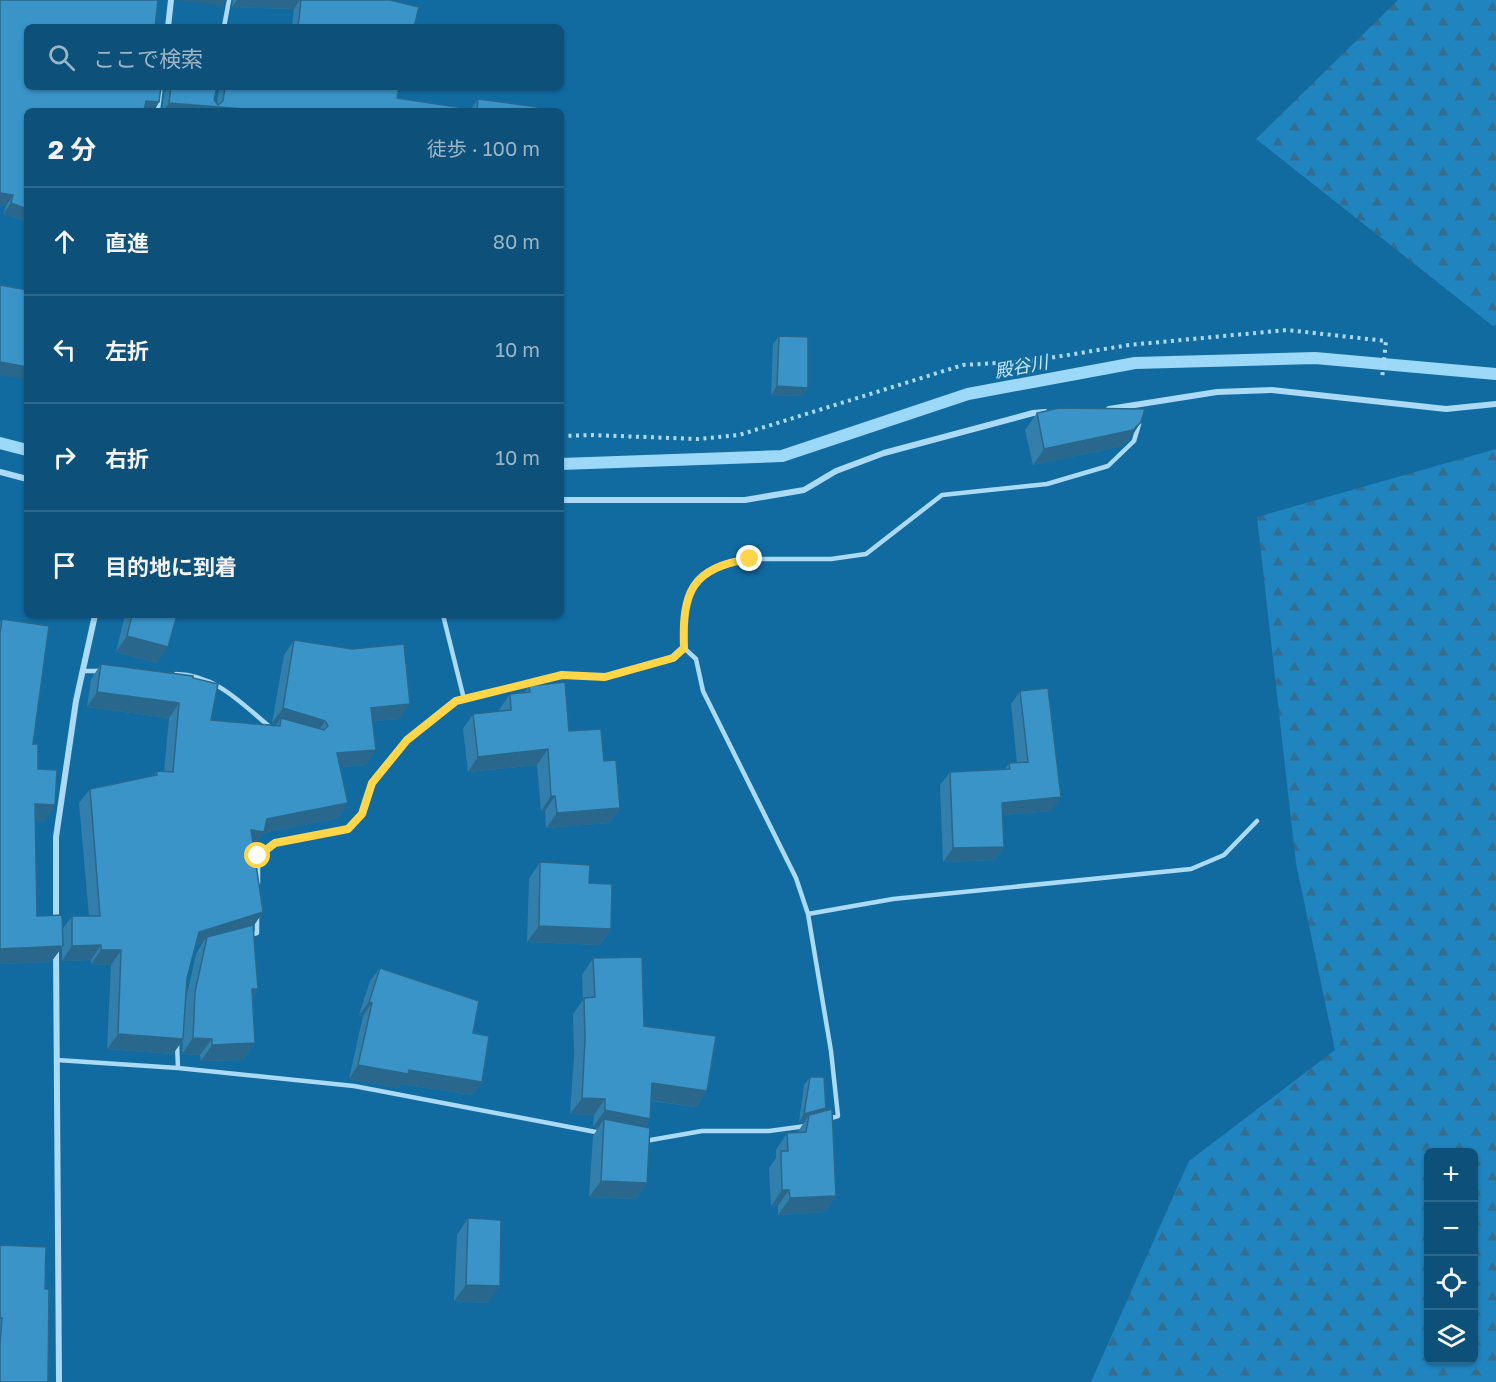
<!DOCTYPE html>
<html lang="ja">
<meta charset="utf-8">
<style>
body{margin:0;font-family:"Golos Text","Noto Sans JP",sans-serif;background:#16577e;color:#f1f3f6}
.controls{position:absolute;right:18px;bottom:18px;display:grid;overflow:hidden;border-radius:9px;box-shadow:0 2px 4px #0004}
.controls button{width:54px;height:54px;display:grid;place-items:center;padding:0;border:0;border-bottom:2px solid #2d678a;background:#0d5079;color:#f1f3f6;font:30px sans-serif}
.stop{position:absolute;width:18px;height:18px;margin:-14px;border:4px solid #ffd54a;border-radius:50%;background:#fff}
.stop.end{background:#ffd54a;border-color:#fff;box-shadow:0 2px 6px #0008}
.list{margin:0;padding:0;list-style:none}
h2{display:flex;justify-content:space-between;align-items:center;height:78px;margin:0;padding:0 24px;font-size:26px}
h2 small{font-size:20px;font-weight:400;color:#9ab5c6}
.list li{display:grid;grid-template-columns:39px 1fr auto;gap:18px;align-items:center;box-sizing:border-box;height:108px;padding:0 24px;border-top:2px solid #2d678a}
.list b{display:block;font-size:22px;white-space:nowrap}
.list em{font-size:20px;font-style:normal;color:#9ab5c6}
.icon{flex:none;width:33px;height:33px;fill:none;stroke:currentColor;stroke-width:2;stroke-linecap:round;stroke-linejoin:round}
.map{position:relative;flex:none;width:1496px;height:1382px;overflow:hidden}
.search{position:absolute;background:#0d5079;box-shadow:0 2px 4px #0004;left:24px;top:24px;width:540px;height:66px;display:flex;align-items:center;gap:15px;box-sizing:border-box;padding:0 21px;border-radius:9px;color:#9ab5c6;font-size:22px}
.panel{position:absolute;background:#0d5079;box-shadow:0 2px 4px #0004;left:24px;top:108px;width:540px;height:510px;border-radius:9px}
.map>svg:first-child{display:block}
.forest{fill:url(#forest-firs);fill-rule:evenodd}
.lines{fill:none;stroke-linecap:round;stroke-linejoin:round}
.stream{stroke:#9cd8f8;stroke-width:12}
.path{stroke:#aadaf5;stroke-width:4;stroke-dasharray:3 4.5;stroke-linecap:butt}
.lane{stroke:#aadaf5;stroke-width:4.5}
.street{stroke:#aadaf5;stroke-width:6}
.wall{fill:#327fac;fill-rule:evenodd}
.shaded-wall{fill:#29688c}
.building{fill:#3a94c8;stroke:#29688c;stroke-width:1.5}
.route{stroke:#ffd54a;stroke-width:8}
.labels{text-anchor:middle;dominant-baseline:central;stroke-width:4.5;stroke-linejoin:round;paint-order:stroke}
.water-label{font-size:18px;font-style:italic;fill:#c5e9fc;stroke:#116ba1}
</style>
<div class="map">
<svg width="1496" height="1382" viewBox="0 0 1496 1382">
<defs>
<pattern id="forest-firs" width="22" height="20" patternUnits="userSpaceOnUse" patternTransform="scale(1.5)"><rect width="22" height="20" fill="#2084bf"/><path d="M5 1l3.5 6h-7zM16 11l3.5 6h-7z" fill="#326e91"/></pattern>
</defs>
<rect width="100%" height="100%" fill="#116ba1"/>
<!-- forest -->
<path class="forest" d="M1398,0H1496V325L1493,326L1256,139Z
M1496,449V1382H1091L1189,1161L1335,1050L1296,863L1257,517ZM1428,1152H1474V1360H1428Z"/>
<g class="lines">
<!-- stream -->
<path class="stream" d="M0,443L27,450
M561,464L782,456L968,394L1135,363L1315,358L1496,374"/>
<!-- path -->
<path class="path" d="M561,436L591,435L698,439L739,435L963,365L1031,361L1129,345L1287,330L1386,341L1382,379"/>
<!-- lane -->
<path class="lane" d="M224,27L229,0
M443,615L464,699
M684,648L696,659L703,691L796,878L808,914L831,1051L838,1116L828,1119
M83,671H101
M176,674C216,675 241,703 270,727
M258,883V856L275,843L348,829L362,814L372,783L407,740L456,701L563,675L605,677L673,658L684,648L683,622L690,591L705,573L725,563L750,559H831L866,554L942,495L1047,484L1108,466L1134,441L1139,424
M808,914L893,899L1191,869L1224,855L1257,821
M248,936L257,933V915
M177,1043L178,1068
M57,1060L178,1068L354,1086L601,1133
M645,1141L702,1131H769L806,1126"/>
<!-- street -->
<path class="street" d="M168,27L171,0
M157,111L160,87
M1109,409L1217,392L1272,390L1446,409L1496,404
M0,472L27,479
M561,500H745L804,490L836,471L884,453L1033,413L1045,412
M56,923V837L76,701L95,615
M56,948L59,1382"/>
</g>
<!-- wall -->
<path class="wall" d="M0,0L27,27L159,102L154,111H27V221L3,214L6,206L0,205Z
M233,0H390L414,27H292L294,9L232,7Z
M165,87H217L214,100L217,104L219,87H399L397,98L471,109L478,99L537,111H162Z
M779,336L803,396L771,395L773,344Z
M1037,413L1130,439L1122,446L1033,465L1025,430Z
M125,615H177L157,663L116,652Z
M2,619L33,744L38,769L55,805L44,821L35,820L37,916L62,930L72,916H89L79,803L90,789L154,775L157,771L164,772L169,718L87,707L91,679L101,664L193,678L211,720L276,725L277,724L272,723L284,655L294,640L399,719L373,721L366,765L340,767L348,803L338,818L264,833L253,847L263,912L253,926L258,989L253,997L255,1043L243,1060L201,1061L200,1055L182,1054L183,1040L173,1054L107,1049L111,965L91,964V960L62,961V947L51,962L0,964V622ZM203,942L196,954L186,999L187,978L196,945Z
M529,686L569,731L604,761L620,808L609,823L546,828L545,811H541L537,765L468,772L463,729L473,714L499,711V710L510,694L524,693Z
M1020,691L1052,811L1003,815L1004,847L995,860L943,862L940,785L950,772L1005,769L1009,763H1017L1011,704Z
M540,862L611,929L599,945L527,942L529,879Z
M593,958L644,1026L707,1091L696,1107L651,1101L650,1119L645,1127L647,1183L636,1199L589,1197L593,1136L598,1128L593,1127L594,1115L570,1114L574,1056L573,1014L583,1000L582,975Z
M380,968L473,1033L482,1082L472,1095L401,1084L399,1088L349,1079L363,1016L359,1015L370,981Z
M810,1077L826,1108L824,1112L836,1196L825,1212L778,1215V1206H771L769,1168L776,1158V1150L787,1133H797L805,1121L799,1122L804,1085Z
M468,1218L488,1303L454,1301L457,1235Z
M0,1245L45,1289L0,1382Z"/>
<!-- shaded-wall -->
<path class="shaded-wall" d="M176,0H227L223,6Z
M237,0H300L294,9L232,7Z
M146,101L159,102L154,111H139Z
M169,103L243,109L242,111H163Z
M0,193L13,195L6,206L0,205Z
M11,203L27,209V221L3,214Z
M0,362L27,367V380L0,375Z
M777,386L808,388L803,396L771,395Z
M1141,422L1130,439L1122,446L1033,465L1044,449Z
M127,636L168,647L157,663L116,652Z
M97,692L179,703L169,718L87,707Z
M410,704L399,719L361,722L371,708Z
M283,708L325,721L315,736L281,718L277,724L272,723Z
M548,749L537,765L468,772L478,757Z
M376,750L366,765L327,768L337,753Z
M551,796H555L545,811H541Z
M1061,797L1052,811L993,816L1002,803Z
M348,803L338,818L264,833L254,847L241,845L251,830L267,819Z
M35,804L55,805L44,821L24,820Z
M620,808L609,823L546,828L557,813Z
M1004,847L995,860L943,862L953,848Z
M263,912L253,927L207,937L203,942L189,947L199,932Z
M539,926L611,929L599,945L527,942Z
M101,945L91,960L62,961L72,946Z
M63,946L51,962L0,964V949Z
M101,950H121L111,965L91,964Z
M252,989H258L247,1005Z
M369,1002L372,1003L363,1016L359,1015Z
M118,1034L183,1039L173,1054L107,1049Z
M193,1038L212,1039L200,1055L182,1054Z
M255,1043L243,1060L201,1061L212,1045Z
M358,1065L409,1070L482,1082L472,1095L401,1084L399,1088L349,1079Z
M652,1083L707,1091L696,1107L641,1099Z
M582,1098L605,1099L594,1115L570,1114Z
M826,1108L820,1117L809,1115L805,1121L799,1122L804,1114Z
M605,1110L650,1119L639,1135L604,1119L598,1128L593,1127Z
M601,1181L647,1183L636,1199L589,1197Z
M782,1190H789L778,1206H771Z
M836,1196L825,1212L778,1215L790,1198Z
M466,1285L500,1286L488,1303L454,1301Z"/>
<!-- building -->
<path class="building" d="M0,0H158L155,27H27V87H161L159,102L146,101L144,111H27V209L11,203L13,195L0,193Z
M301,0H390L419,7L414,27H298Z
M171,87H217L214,100L218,105L223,101L225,87H399L397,98L477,110L478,99L537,107V111H243V109L169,103Z
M0,285L27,290V367L0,362Z
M779,336L808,337V388L777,386Z
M1059,408L1145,409L1141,422L1133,430L1044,449L1037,413Z
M132,615H177L168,647L127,636Z
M2,619L49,626L33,744H38V769L57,770L55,805L35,804L37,916L62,915L63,946L0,949V633Z
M294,640L352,649L404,644L410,704L371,708L376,750L337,753L348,803L267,819L264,832L251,830L263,912L199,932L187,978L183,1039L118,1034L121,950H101V945L72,946V916H100L90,789L157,775V771L173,772L179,703L97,692L101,664L193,676V678L218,684L211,720L280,726L281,718L324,730L328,726L325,721L283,708Z
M565,682L569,731L601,729L604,761L616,760L620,808L557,813L555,796H551L548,749L478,757L473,714L511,710L510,694L530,692L529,686Z
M1048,688L1061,797L1002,803L1004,847L953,848L950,772L1010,769L1009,763L1028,762L1020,691Z
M540,862L590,865L589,883L612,884L611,929L539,926Z
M253,925L258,989H252L255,1043L212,1045V1039L193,1038L195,992L207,937Z
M642,957L644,1026L716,1036L707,1091L652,1083L650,1119L605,1110V1099L582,1098L585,1039L584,998L595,997L593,958Z
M380,968L479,1001L473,1033L489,1036L482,1082L409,1070L408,1074L358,1065L372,1003L369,1002Z
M810,1077H824L826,1108L804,1114Z
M832,1109L836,1196L790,1198L789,1190H782L781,1151H788L787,1133L806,1132L809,1115Z
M604,1119L650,1128L647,1183L601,1181Z
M468,1218L501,1220L500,1286L466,1285Z
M0,1245L46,1247L45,1289H49L48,1382H0V1344L2,1318H0Z"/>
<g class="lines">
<!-- route -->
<path class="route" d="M258,856L275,843L348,829L362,814L372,783L407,740L456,701L562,675L605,677L673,658L684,648C682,593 691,567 750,559"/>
</g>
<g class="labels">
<!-- water labels -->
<g class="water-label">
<text transform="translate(1021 366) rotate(-11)">殿谷川</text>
</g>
</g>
</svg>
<div class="controls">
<button>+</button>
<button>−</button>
<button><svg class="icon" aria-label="locate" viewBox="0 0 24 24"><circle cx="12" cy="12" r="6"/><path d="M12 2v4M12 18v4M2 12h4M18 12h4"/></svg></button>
<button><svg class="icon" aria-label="layers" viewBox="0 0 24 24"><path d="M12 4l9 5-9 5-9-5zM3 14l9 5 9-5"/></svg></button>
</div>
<div class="stop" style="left:258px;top:856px"></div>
<div class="stop end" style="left:750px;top:559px"></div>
<div class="search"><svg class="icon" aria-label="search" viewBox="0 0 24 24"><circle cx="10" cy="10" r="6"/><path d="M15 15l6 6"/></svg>ここで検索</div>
<section class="panel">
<h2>2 分<small>徒歩 · 100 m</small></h2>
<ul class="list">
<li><svg class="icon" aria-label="ahead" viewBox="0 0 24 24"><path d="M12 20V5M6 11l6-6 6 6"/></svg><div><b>直進</b></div><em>80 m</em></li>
<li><svg class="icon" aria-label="left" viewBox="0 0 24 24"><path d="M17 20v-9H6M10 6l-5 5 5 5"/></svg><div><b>左折</b></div><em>10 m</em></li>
<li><svg class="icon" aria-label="right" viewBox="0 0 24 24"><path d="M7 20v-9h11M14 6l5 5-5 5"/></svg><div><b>右折</b></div><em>10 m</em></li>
<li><svg class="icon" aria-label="arrive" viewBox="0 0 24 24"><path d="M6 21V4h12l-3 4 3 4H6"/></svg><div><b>目的地に到着</b></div></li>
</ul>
</section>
</div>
